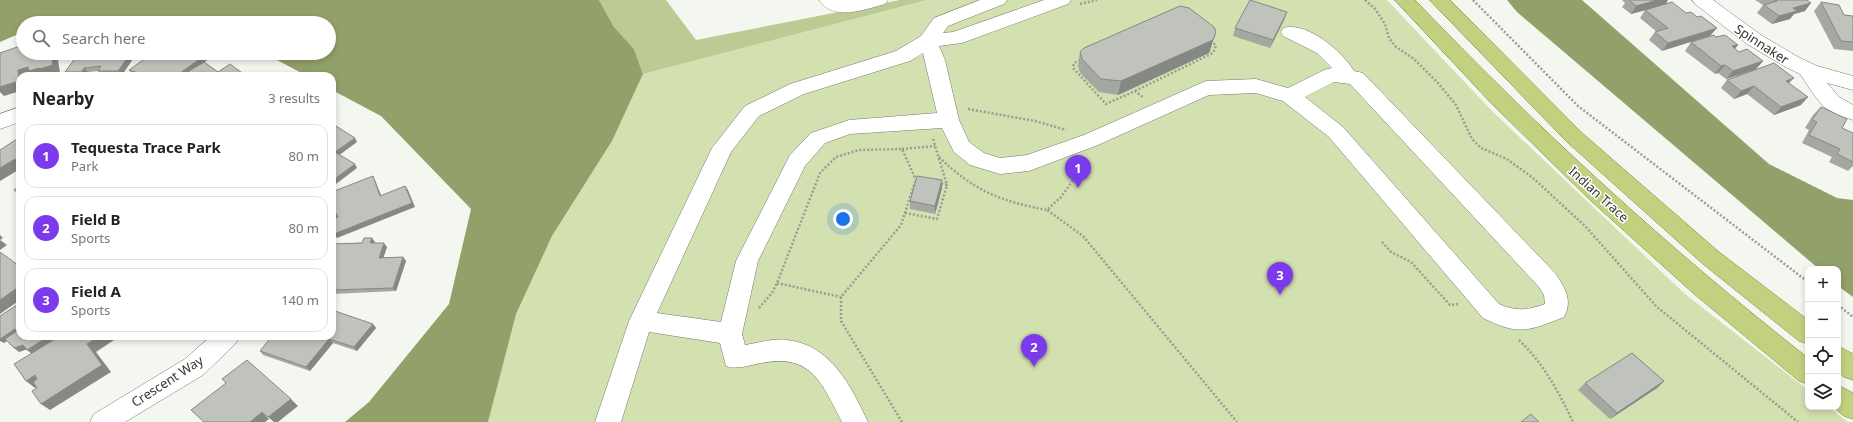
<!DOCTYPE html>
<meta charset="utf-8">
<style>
body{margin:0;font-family:"Noto Sans",sans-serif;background:#f2f2f2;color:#222}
.controls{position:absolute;right:12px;bottom:12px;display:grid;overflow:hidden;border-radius:8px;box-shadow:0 2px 6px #0003}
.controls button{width:36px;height:36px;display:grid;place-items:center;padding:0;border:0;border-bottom:1px solid #e0e0e0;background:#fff;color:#222;font:20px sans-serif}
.you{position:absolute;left:843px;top:219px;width:14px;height:14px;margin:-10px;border:3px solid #fff;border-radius:50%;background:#1a73e8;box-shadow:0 0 0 6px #1a73e833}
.badge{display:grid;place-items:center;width:26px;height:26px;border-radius:50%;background:#7c3aed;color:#fff;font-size:13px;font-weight:700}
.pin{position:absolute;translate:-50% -33px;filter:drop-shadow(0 1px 2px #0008)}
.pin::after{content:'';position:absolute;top:21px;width:14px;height:12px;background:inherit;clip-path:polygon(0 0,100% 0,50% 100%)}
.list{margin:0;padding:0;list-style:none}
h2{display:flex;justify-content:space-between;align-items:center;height:52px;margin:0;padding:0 16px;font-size:17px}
h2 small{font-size:13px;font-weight:400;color:#767676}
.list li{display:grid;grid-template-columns:26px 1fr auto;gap:12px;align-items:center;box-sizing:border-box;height:64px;margin:0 8px 8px;padding:0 8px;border:1px solid #e0e0e0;border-radius:12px}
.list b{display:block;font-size:15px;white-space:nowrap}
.list p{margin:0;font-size:13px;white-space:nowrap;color:#767676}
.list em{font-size:13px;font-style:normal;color:#767676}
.icon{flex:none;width:22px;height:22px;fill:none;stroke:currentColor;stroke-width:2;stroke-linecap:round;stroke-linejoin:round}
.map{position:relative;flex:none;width:1853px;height:422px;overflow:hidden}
.search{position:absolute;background:#fff;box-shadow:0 2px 6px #0003;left:16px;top:16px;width:320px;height:44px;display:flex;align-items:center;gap:10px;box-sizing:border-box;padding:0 14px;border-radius:22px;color:#767676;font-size:15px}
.panel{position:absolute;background:#fff;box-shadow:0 2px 6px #0003;left:16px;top:72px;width:320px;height:268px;border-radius:12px}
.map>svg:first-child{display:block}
.green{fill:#d3e0b0}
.forest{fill:#bcca93}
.water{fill:#92a06a}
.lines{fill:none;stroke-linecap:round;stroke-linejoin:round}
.minor-casing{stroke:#777972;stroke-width:1}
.major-casing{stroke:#77882d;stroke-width:1}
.path{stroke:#9a9c96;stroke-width:2.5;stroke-dasharray:2 2;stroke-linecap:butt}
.minor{fill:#fff;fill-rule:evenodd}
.major{fill:#c2d17f;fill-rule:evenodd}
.wall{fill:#a5a8a1}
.shaded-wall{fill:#868883}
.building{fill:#c0c3bb;stroke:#868883}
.labels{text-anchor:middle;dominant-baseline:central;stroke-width:3;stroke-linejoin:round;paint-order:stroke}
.street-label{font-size:13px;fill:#373734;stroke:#fff}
</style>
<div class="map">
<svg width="1853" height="422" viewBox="0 0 1853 422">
<rect width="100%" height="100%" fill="#f4f7ef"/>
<!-- green -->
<path class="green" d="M927,0H1387L1492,111L1685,294L1808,390V407H1829L1848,422H488L515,314L552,236L612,141L643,74Z"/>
<!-- forest -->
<path class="forest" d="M599,0H666L696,40L900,0H927L643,74L634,49L614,27Z"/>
<!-- water -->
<path class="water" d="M0,0H599L614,27L634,49L643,74L612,141L552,236L516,314L488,422H345L369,402L449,304L471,209L381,116L332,90V76H307L264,53H329V23H209L197,17H60L44,23H23V32L0,42Z
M1507,0H1582L1769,164L1837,198L1853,200V297L1838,286V269H1819L1517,12Z"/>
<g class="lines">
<!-- minor casing -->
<g class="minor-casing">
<path id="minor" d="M819,0H888L885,4C866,9 833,22 819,0Z
M980,0H1007L1004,4L948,26L943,33L953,32L1044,0H1071L1068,4L962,43L939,46L945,60L959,120L969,142L984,153L1000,158L1027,155L1084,135L1206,81L1256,79L1288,88L1324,70L1332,68L1317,53L1283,36L1281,32L1283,28C1307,21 1343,52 1354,71L1363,73L1555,273C1565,288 1573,300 1564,317C1528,331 1519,336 1483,318L1329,137L1283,101L1256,93L1209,95L1098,145L1029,171L1000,174L970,165L954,152L942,128L850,134L825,143L805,166L758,261L742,334L745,345C758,343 773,338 787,340C831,345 851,386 868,422H842C822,384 812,353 762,363C749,365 739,370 726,366L720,343L649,332L621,422H595L629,321L712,148L745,106L790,84L896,51L921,36L934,18ZM923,53L937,113L849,120L811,133L790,155L736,261L721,322L657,313L731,152L759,116L804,94L910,61ZM1334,82L1350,84L1539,287L1544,295L1545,304C1528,310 1517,312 1499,304L1343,127L1305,97Z
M1692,0H1713L1761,35L1798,57L1817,66L1853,76V90L1827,83L1839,97L1853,105V120L1838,115L1824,107L1814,95L1800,74L1784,66L1747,44L1695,4Z
M20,107V122L0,129V114Z
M211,336H239L236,343L203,375L125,422H90L94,414L185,359Z"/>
</g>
<!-- major casing -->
<g class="major-casing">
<path id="major" d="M1395,0H1415C1538,129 1668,248 1808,358V384L1799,381L1693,293L1590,200L1492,104Z
M1430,0H1450L1581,132L1719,252L1808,320V344L1799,341L1703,264L1567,142Z
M1838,346L1853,354V380L1844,377L1838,372Z
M1838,385L1853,393V419L1844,416L1833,407H1838Z"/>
</g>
<!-- path -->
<path class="path" d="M1365,0L1375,9L1385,24L1389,38L1396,47L1414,59L1438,83L1456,105L1472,139L1481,148L1507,159L1533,178L1585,226L1657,307L1798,422
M1473,0L1578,106L1808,282
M1080,4L1097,0
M1080,60L1074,63L1073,68L1106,104L1135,91L1144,98
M1135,91L1213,53L1216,46L1211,40
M968,109L1035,121L1066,130
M933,139L947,185L939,183
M902,149L935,146
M939,157C974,191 1000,201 1047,210
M1087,161L1061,197L1047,210L1083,236L1237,422
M905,213L937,219L947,185
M1382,242L1391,252L1411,262L1450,305L1458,304
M777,283L841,297
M1838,305L1853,317
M759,308L772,293L777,283L820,173L836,157L859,150L902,149L916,180
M1519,340C1543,363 1559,392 1573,422
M902,422L841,321V297L901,225L915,182"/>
<!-- minor -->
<use href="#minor" class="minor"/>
<!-- major -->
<use href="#major" class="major"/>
</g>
<!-- wall -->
<path class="wall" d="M1622,0H1668L1666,4L1686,13L1697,17L1662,51L1649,40L1655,32H1657L1640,18L1645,10L1631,14L1622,7L1625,3Z
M1755,0H1807L1805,11L1794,14L1790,19L1772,24L1757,13L1763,5Z
M1821,2L1844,15L1853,16V51L1834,49L1814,11Z
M1287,12L1284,20L1270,48L1233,36L1235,28Z
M1716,37L1738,45L1735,49L1739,52L1763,61L1756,69L1789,83L1801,105L1774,115L1747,94L1734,99L1721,88L1727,80L1756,70L1726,79L1718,73L1715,74L1685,51L1691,42Z
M1212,46L1209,53L1118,95L1099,92L1080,73L1078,66L1080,52Z
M79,53H137L122,75H101L98,71L88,72L85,76H69L65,72Z
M153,53H217L204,62L218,72L243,76H138L132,74L129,70Z
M1821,107L1842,128L1853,133V166L1848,171L1829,162L1832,157L1802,143L1809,130L1805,128L1813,115Z
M942,188L935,214L910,209V201Z
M375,242L374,243L387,247L383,258L403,257L406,261L396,291L332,294V244Z
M373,324L376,328L357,351L333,343L310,371L263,355L260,351L279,336Z
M1664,381L1657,388L1610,419L1578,390L1585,383Z"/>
<!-- shaded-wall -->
<path class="shaded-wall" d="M1658,0H1668L1665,5L1631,14L1636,6Z
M1811,3L1805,11L1794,14L1790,19L1772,24L1779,16L1793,8Z
M1287,12L1284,20L1270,48L1273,40Z
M1717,28L1710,36L1662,51L1668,43Z
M1216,32L1209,53L1118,95L1121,81Z
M1738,45L1731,53L1732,46Z
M51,53H57L60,73L52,76H20V91L4,96L0,92V87L18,70Z
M131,53H137L122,75L118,71Z
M208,53H217L185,76H176Z
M1763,61L1756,69L1726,79L1733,71Z
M1725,65L1718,73L1715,74L1721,66Z
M84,68L88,72L85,76L82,72Z
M1794,78L1786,86V81Z
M1754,86L1747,94L1734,99L1741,91Z
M1808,97L1801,105L1774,115L1781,107Z
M355,138L357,142L338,156L335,152Z
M15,159L20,163V169L0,181V168Z
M355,164L357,168L332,187V181Z
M373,176L375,180L383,200L380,196Z
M942,180V188L935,214V206Z
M405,186L408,190L415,207L337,238L334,234Z
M336,213L339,217L334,219L332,216V215Z
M0,235L3,238L0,240L7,245L0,250Z
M372,238L375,242L373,247L370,243Z
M384,243L387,247L382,262L379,258Z
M403,257L406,261L396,291L393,288Z
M20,286V300L0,314V300Z
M373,324L376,328L357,351L354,347Z
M15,329L20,333L4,343L0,341V339Z
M49,336H59L32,354L27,350Z
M100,336H120L96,352L111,372L50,410L41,404L87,344Z
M329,339L333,343L310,371L306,367Z
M23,345L28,349L19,352L14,348Z
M35,375L44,382L35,388L26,381Z
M1664,381L1657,388L1610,419L1617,413Z
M291,399L298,406L278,422H274L268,417Z
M262,412L269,419L265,422H250Z"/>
<!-- building -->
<path class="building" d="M1250,0L1287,12L1273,40L1235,28Z
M1629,0H1658L1636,6Z
M1775,0H1807L1811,3L1793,8L1797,11L1779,16L1764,5L1777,1Z
M1672,2L1686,13L1691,12L1697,17L1701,16L1717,28L1668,43L1655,32L1668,28L1645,10Z
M1821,2L1839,5L1844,15L1853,16V42L1841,41Z
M1180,6L1189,8L1214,27L1216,32L1213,40L1121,81L1101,79L1082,59L1080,52L1084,48Z
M1714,35L1716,37L1725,35L1738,45L1732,46L1739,52L1747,49L1763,61L1733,71L1725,65L1721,66L1691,42Z
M23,45V53H51L53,65L39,69V68L29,71L28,67L18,70L19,81L0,87V53Z
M79,53H131L118,71H98L101,66L84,68L82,72H65Z
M153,53H208L176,76H147L129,70Z
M204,62L218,72L230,64L245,75L243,76H181Z
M1774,63L1794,78L1786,81L1808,97L1781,107L1754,86L1741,91L1727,80Z
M1821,107L1847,119L1842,128L1853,133V162L1837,154L1840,149L1809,135L1817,122L1812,120Z
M336,126L355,138L335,152L355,164L332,181V130Z
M20,137V162L15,159L0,168V150Z
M373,176L380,196L405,186L412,203L334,234L332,228V220L338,217L336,213L332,215V192Z
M917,176L942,180L935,206L910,201Z
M20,186V194L14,190Z
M364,238H372L370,243H384L379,258L403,257L393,288L332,290V244L362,243Z
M0,252L18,265L20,264V286L0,300Z
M20,303V336H49L27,350L23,345L14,348L5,339L17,331L15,329L0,339V316Z
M332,310L373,324L354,347L329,339L306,367L260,351L272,336H332Z
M60,336H100L87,344L102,365L41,404L32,391L37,388L33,382L37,379L35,375L26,381L14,364Z
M1632,353L1664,381L1617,413L1585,383Z
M247,360L291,399L268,417L262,412L250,422H204L191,410L226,383L222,379Z
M1531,414L1539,422H1521Z"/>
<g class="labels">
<!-- street labels -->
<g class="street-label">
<text transform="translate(1762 44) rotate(33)">Spinnaker</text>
<text transform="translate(1599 194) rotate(42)">Indian Trace</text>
<text transform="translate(167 381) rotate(-33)">Crescent Way</text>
</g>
</g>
</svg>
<div class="controls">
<button>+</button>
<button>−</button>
<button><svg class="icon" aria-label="locate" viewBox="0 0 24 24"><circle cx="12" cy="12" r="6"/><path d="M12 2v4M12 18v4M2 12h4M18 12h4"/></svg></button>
<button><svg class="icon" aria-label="layers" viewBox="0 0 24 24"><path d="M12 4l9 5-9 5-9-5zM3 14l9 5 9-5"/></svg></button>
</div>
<div class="you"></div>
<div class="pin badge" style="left:1078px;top:188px">1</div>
<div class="pin badge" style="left:1034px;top:367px">2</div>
<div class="pin badge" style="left:1280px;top:295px">3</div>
<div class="search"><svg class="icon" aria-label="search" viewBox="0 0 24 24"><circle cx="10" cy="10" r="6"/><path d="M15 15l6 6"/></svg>Search here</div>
<section class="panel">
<h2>Nearby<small>3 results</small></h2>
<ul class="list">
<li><span class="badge">1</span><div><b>Tequesta Trace Park</b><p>Park</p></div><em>80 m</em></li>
<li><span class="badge">2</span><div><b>Field B</b><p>Sports</p></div><em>80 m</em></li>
<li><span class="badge">3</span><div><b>Field A</b><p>Sports</p></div><em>140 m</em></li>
</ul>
</section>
</div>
